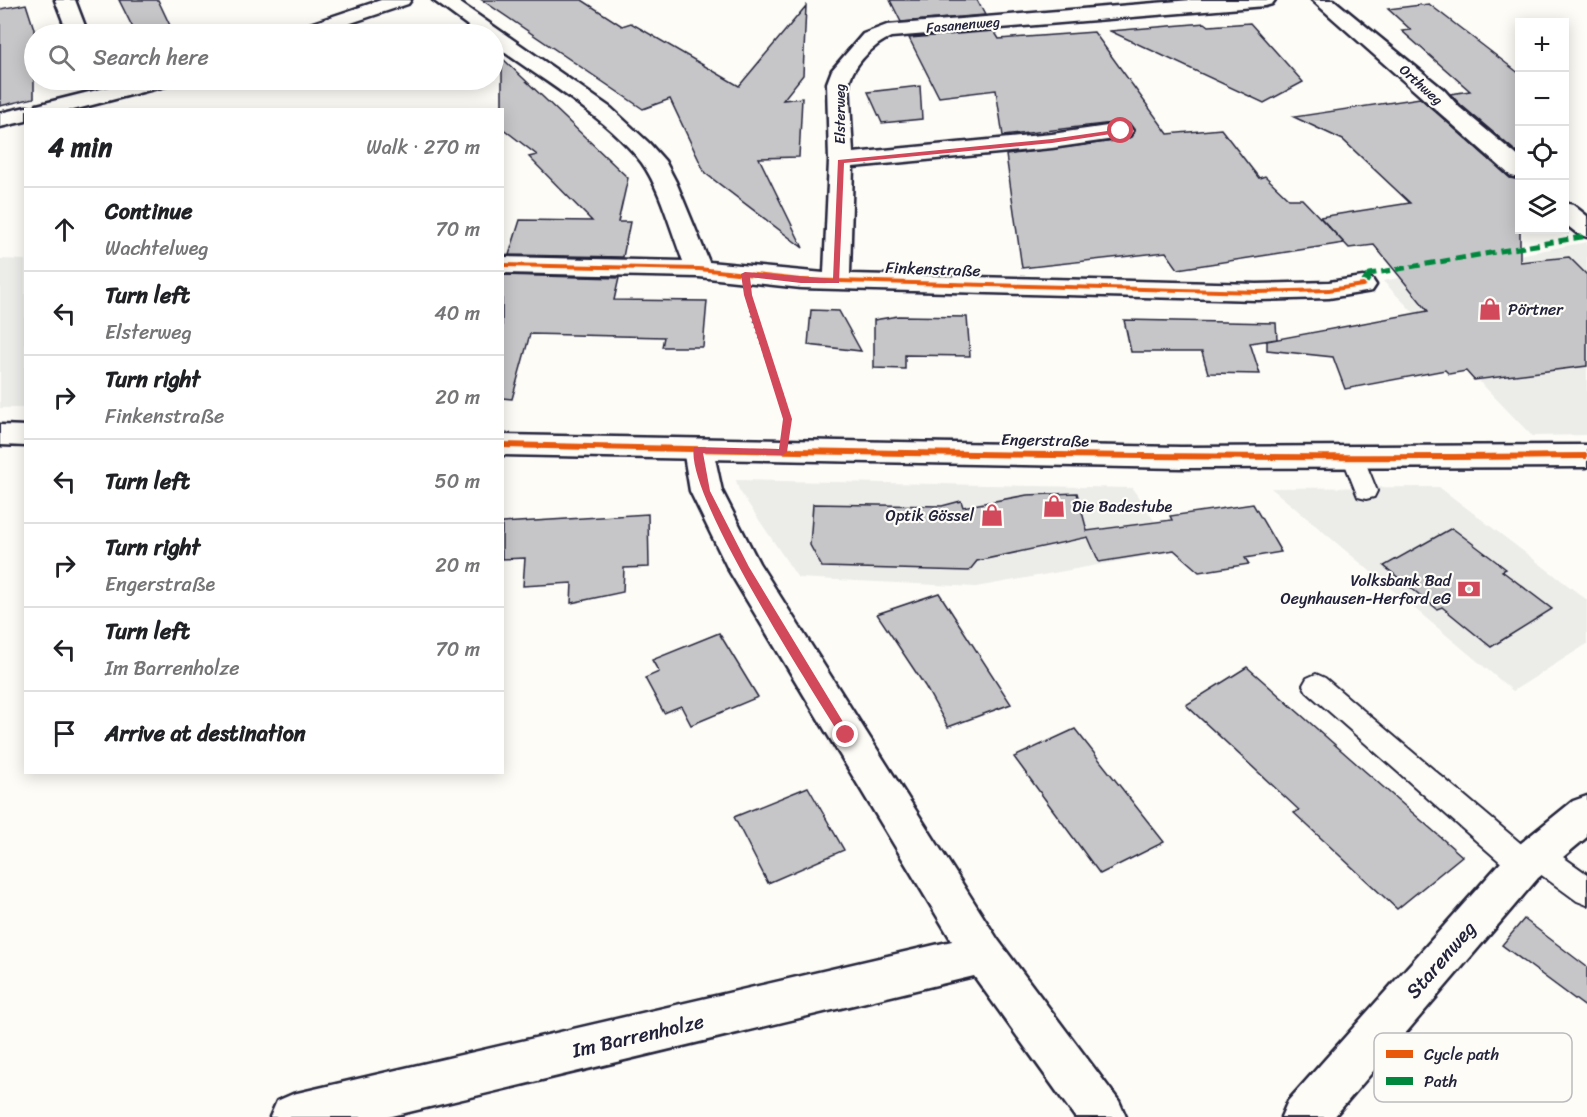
<!DOCTYPE html>
<meta charset="utf-8">
<style>
body{margin:0;font-family:Sriracha,sans-serif;background:#f6f6f6;color:#202124}
.controls{position:absolute;right:18px;top:18px;display:grid;overflow:hidden;border-radius:0px;box-shadow:0 3px 15px #0003}
.controls button{width:54px;height:54px;display:grid;place-items:center;padding:0;border:0;border-bottom:2px solid #e0e0e0;background:#fff;color:#202124;font:30px sans-serif}
.stop{position:absolute;width:18px;height:18px;margin:-14px;border:4px solid #d1495b;border-radius:50%;background:#fff}
.stop.end{background:#d1495b;border-color:#fff;box-shadow:0 2px 6px #0008}
.list{margin:0;padding:0;list-style:none}
h2{display:flex;justify-content:space-between;align-items:center;height:78px;margin:0;padding:0 24px;font-size:26px}
h2 small{font-size:20px;font-weight:400;color:#757577}
.list li{display:grid;grid-template-columns:39px 1fr auto;gap:18px;align-items:center;box-sizing:border-box;height:84px;padding:0 24px;border-top:2px solid #e0e0e0}
.list b{display:block;font-size:22px;white-space:nowrap}
.list p{margin:0;font-size:20px;white-space:nowrap;color:#757577}
.list em{font-size:20px;font-style:normal;color:#757577}
.icon{flex:none;width:33px;height:33px;fill:none;stroke:currentColor;stroke-width:2;stroke-linecap:round;stroke-linejoin:round}
.map{position:relative;flex:none;width:1587px;height:1117px;overflow:hidden}
.search{position:absolute;background:#fff;box-shadow:0 3px 15px #0003;left:24px;top:24px;width:480px;height:66px;display:flex;align-items:center;gap:15px;box-sizing:border-box;padding:0 21px;border-radius:33px;color:#757577;font-size:22px}
.panel{position:absolute;background:#fff;box-shadow:0 3px 15px #0003;left:24px;top:108px;width:480px;height:666px;border-radius:0px}
.map>svg:first-child{display:block}
.built{fill:#ecece9}
.building{fill:#c6c6c8;stroke:#22223b;stroke-width:1.5}
.lines{fill:none;stroke-linecap:round;stroke-linejoin:round}
.lane-casing{stroke:#22223b;stroke-width:4}
.street-casing{stroke:#22223b;stroke-width:5}
.secondary-casing{stroke:#22223b;stroke-width:5}
.path{stroke:#22223b;stroke-width:4;stroke-dasharray:1.5 4.5;stroke-linecap:butt}
.lane{fill:#fdfcf7;fill-rule:evenodd}
.street{fill:#fdfcf7;fill-rule:evenodd}
.secondary{fill:#fdfcf7;fill-rule:evenodd}
.quiet-far1{stroke:#00873e;stroke-width:5;stroke-dasharray:10 5;stroke-linecap:butt}
.quiet{stroke:#00873e;stroke-width:7;stroke-dasharray:14 7;stroke-linecap:butt}
.cycleway-casing{stroke:#fdfcf7;stroke-width:4}
.cycleway{fill:#e8590c;fill-rule:evenodd}
.route{fill:#d1495b}
.labels{text-anchor:middle;dominant-baseline:central;stroke-width:4.5;stroke-linejoin:round;paint-order:stroke}
.far-street-label{font-size:14px;fill:#22223b;stroke:#fdfcf7}
.street-label{font-size:16px;fill:#22223b;stroke:#fdfcf7}
.poi-label{font-size:16px;fill:#22223b;stroke:#fdfcf7;text-anchor:start}
.near-street-label{font-size:20px;fill:#22223b;stroke:#fdfcf7}
.key{fill:#fdfcf7;stroke:#bbbbbf;stroke-width:1.5}
.key-label{font-size:16px;fill:#22223b}
</style>
<div class="map">
<svg width="1587" height="1117" viewBox="0 0 1587 1117">
<rect width="100%" height="100%" fill="#fdfcf7"/>
<filter id="ink" filterUnits="userSpaceOnUse"><feTurbulence type="fractalNoise" baseFrequency=".0167" numOctaves="2"/><feDisplacementMap in="SourceGraphic" scale="12" xChannelSelector="R" yChannelSelector="G"/><feConvolveMatrix kernelMatrix="1 2 1 2 8 2 1 2 1" color-interpolation-filters="sRGB"/></filter>
<g filter="url(#ink)">
<!-- built -->
<path class="built" d="M1587,242V435L1532,436L1383,281Z
M0,259L25,260V408H0Z
M736,480L1132,488L1175,551L976,587L798,578L739,490Z
M1439,487L1587,600V644L1513,691L1271,488Z"/>
<!-- building -->
<path class="building" d="M119,0H158L174,34H136Z
M482,0H582L622,26L631,23L739,86L806,6L803,75L783,100L802,98L799,157L759,158L803,248L705,173L670,99L643,109Z
M890,0H977L985,15L901,22Z
M26,4L34,29V98L0,106V9Z
M1429,4L1520,74V155L1461,105L1450,94L1470,91L1402,31L1411,30L1388,9Z
M1205,23L1209,26L1250,23L1303,82L1264,103L1110,31Z
M994,31L999,39L1094,32L1168,134L1221,129L1259,178L1265,176L1289,199H1302L1344,243L1178,269L1166,252L1022,268L1006,155L1122,140L1131,137L1135,131L1130,124L1121,122L1003,136L996,90L939,97L909,38Z
M502,58L628,178L618,222H630L623,257L509,255L520,220L592,221L529,157L537,155L502,128Z
M920,86L922,119L882,123L868,92Z
M1420,98L1510,178L1520,180V262L1569,257L1587,275V366L1474,380L1466,371L1449,374L1445,370L1345,389L1333,357L1267,350V341L1428,311L1374,245L1349,248L1320,217L1410,203L1343,140L1294,117Z
M502,275L619,278L614,300L707,301L703,347H662L664,337L530,334L512,399L502,398Z
M811,310L839,311L861,351L808,345Z
M898,316L967,317L970,356L905,355V369L874,368V320Z
M1124,320L1276,323L1277,339L1250,343L1260,374L1208,373L1202,352H1131Z
M1077,493L1087,531L1172,520L1170,516L1253,504L1281,552L1245,558L1249,564L1199,572L1174,550L1099,562L1088,537L977,561L969,571L822,567L810,545L813,504L942,506L961,501L963,507L1027,495Z
M648,514L649,567L624,568L623,592L571,603L572,583L523,586L525,558L502,559V523Z
M1452,528L1506,569L1502,571L1552,609L1491,647L1442,607L1437,609L1384,566Z
M939,593L1011,704L948,727L925,686L877,614Z
M719,633L758,697L691,725L681,706L664,713L645,678L659,672L652,660Z
M1247,667L1359,766L1462,856L1397,909L1294,813L1299,810L1186,705Z
M1075,729L1164,842L1100,874L1014,757Z
M808,787L844,850L768,883L734,817Z
M1524,919L1587,967V1008L1502,945Z"/>
<g class="lines">
<!-- lane casing -->
<g class="lane-casing">
<path id="lane" d="M1354,451L1362,454L1377,491L1374,497L1366,499L1358,497L1343,459L1346,454Z
M1316,674L1325,678L1525,847L1536,841L1546,845L1587,874V905L1577,901L1536,871L1534,874L1524,878L1514,874L1307,692L1303,685L1307,678Z"/>
</g>
<!-- street casing -->
<g class="street-casing">
<path id="street" d="M55,0H75L88,34H68Z
M381,0H411L408,4L318,34H289L292,30Z
M433,0H456L611,108L649,143L665,161L676,182L709,262L824,273L829,161L827,83L832,70L863,34L887,25L1191,0H1275L1272,4L1265,6L891,37C874,44 853,65 849,83L853,153L1052,134L1121,124L1129,126L1133,131L1129,136L1121,138L1052,148L853,167L850,274L1257,284L1329,282L1363,277L1372,279L1376,285L1372,291L1329,298L1257,300L801,288L699,277L502,273V257L683,261C671,231 660,188 642,163C608,118 540,78 494,45V34H479Z
M1312,0H1334L1444,90L1459,107L1520,158V178L1511,176Z
M137,80H172L169,85L73,110H26V121L0,127V113L26,107L34,109L37,105Z
M1564,203L1573,205L1587,216V237L1578,234L1564,223Z
M698,439L709,442L713,449L722,491L759,563L998,940L1119,1101L1126,1117H1075L974,976L388,1117H270L277,1101L293,1094L952,941L728,569L690,491L683,449L687,442Z
M1587,796V837L1538,878L1334,1117H1281L1288,1101L1510,852L1573,801Z"/>
</g>
<!-- secondary casing -->
<g class="secondary-casing">
<path id="secondary" d="M0,425L26,426V446L0,445Z
M502,435L1181,447L1587,445V467L1181,468L502,455Z"/>
</g>
<!-- path -->
<path class="path" d="M750,303L787,419"/>
<!-- lane -->
<use href="#lane" class="lane"/>
<!-- street -->
<use href="#street" class="street"/>
<!-- secondary -->
<use href="#secondary" class="secondary"/>
<!-- quiet-far1 -->
<path class="quiet-far1" d="M1368,277L1370,274L1587,236"/>
<!-- quiet -->
<path class="quiet" d="M1363,285L1369,276"/>
<!-- cycleway casing -->
<g class="cycleway-casing">
<path id="cycleway" d="M502,263L699,267L801,278L1257,290L1329,288L1363,283L1367,285L1363,287L1329,292L1257,294L801,282L699,271L502,267Z
M502,442C864,450 1225,457 1587,453V459C1225,463 864,456 502,448Z"/>
</g>
<!-- cycleway -->
<use href="#cycleway" class="cycleway"/>
</g>
</g>
<!-- route -->
<path class="route" d="M1121,129L1124,132L1052,143L844,163L839,283H801L750,277L752,295L792,419L787,452L783,455L703,453L710,491L749,567L851,735L849,739H842C812,689 684,494 694,447L779,449L783,419L744,295L741,274L745,272L833,279L838,160L1052,139Z"/>
<!-- icons -->
<defs>
<g id="shop-bare" transform="scale(1.8)"><path d="M-5-2.5h2.3a2.7 3.5 0 0 1 5.4 0H5L5.5 6h-11ZM-1.5-2.5h3a1.5 2.3 0 0 0-3 0Z" fill="#d1495b" stroke="#fdfcf7" stroke-width="2.5" paint-order="stroke"/></g>
<g id="bank-bare" transform="scale(1.8)"><path d="M-6-4H6V4H-6ZM0-2.3a2.3 2.3 0 1 0 0 4.6a2.3 2.3 0 1 0 0-4.6Z" fill="#d1495b" stroke="#fdfcf7" stroke-width="2.5" paint-order="stroke"/></g>
</defs>
<g fill-rule="evenodd">
<use href="#shop-bare" x="1490" y="309"/>
<use href="#shop-bare" x="1054" y="506"/>
<use href="#shop-bare" x="992" y="515"/>
<use href="#bank-bare" x="1469" y="589"/>
</g>
<g class="labels">
<!-- far-street labels -->
<g class="far-street-label">
<text transform="translate(963 25) rotate(-5)">Fasanenweg</text>
<text transform="translate(1421 85) rotate(42)">Orthweg</text>
<text transform="translate(840 114) rotate(-90)">Elsterweg</text>
</g>
<!-- street labels -->
<g class="street-label">
<text transform="translate(933 269) rotate(2)">Finkenstraße</text>
<text transform="translate(1045 440) rotate(1)">Engerstraße</text>
</g>
<!-- poi labels -->
<g class="poi-label">
<text x="1508" y="309">Pörtner</text>
<text x="1072" y="506">Die Badestube</text>
<text x="974" y="515" text-anchor="end">Optik Gössel</text>
<text x="1451" y="580" text-anchor="end">Volksbank Bad<tspan x="1451" dy="18">Oeynhausen-Herford eG</tspan></text>
</g>
<!-- near-street labels -->
<g class="near-street-label">
<text transform="translate(1441 960) rotate(-49)">Starenweg</text>
<text transform="translate(638 1036) rotate(-13)">Im Barrenholze</text>
</g>
</g>
<!-- legend -->
<rect x="1374" y="1033" width="198" height="69" rx="9" class="key"/>
<rect x="1386" y="1050" width="27" height="8" fill="#e8590c"/>
<rect x="1386" y="1077" width="27" height="8" fill="#00873e"/>
<g class="key-label">
<text x="1424" y="1060">Cycle path</text>
<text x="1424" y="1087">Path</text>
</g>
</svg>
<div class="controls">
<button>+</button>
<button>−</button>
<button><svg class="icon" aria-label="locate" viewBox="0 0 24 24"><circle cx="12" cy="12" r="6"/><path d="M12 2v4M12 18v4M2 12h4M18 12h4"/></svg></button>
<button><svg class="icon" aria-label="layers" viewBox="0 0 24 24"><path d="M12 4l9 5-9 5-9-5zM3 14l9 5 9-5"/></svg></button>
</div>
<div class="stop" style="left:1121px;top:131px"></div>
<div class="stop end" style="left:846px;top:735px"></div>
<div class="search"><svg class="icon" aria-label="search" viewBox="0 0 24 24"><circle cx="10" cy="10" r="6"/><path d="M15 15l6 6"/></svg>Search here</div>
<section class="panel">
<h2>4 min<small>Walk · 270 m</small></h2>
<ul class="list">
<li><svg class="icon" aria-label="ahead" viewBox="0 0 24 24"><path d="M12 20V5M6 11l6-6 6 6"/></svg><div><b>Continue</b><p>Wachtelweg</p></div><em>70 m</em></li>
<li><svg class="icon" aria-label="left" viewBox="0 0 24 24"><path d="M17 20v-9H6M10 6l-5 5 5 5"/></svg><div><b>Turn left</b><p>Elsterweg</p></div><em>40 m</em></li>
<li><svg class="icon" aria-label="right" viewBox="0 0 24 24"><path d="M7 20v-9h11M14 6l5 5-5 5"/></svg><div><b>Turn right</b><p>Finkenstraße</p></div><em>20 m</em></li>
<li><svg class="icon" aria-label="left" viewBox="0 0 24 24"><path d="M17 20v-9H6M10 6l-5 5 5 5"/></svg><div><b>Turn left</b></div><em>50 m</em></li>
<li><svg class="icon" aria-label="right" viewBox="0 0 24 24"><path d="M7 20v-9h11M14 6l5 5-5 5"/></svg><div><b>Turn right</b><p>Engerstraße</p></div><em>20 m</em></li>
<li><svg class="icon" aria-label="left" viewBox="0 0 24 24"><path d="M17 20v-9H6M10 6l-5 5 5 5"/></svg><div><b>Turn left</b><p>Im Barrenholze</p></div><em>70 m</em></li>
<li><svg class="icon" aria-label="arrive" viewBox="0 0 24 24"><path d="M6 21V4h12l-3 4 3 4H6"/></svg><div><b>Arrive at destination</b></div></li>
</ul>
</section>
</div>
